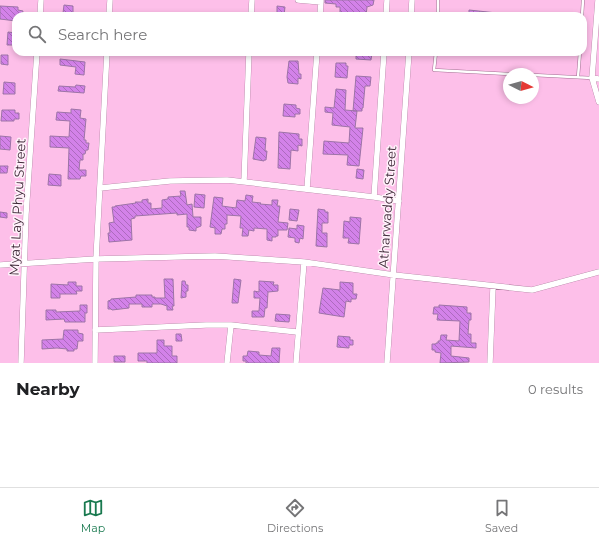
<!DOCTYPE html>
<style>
body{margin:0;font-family:Montserrat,sans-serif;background:#f6f6f6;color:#202124}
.compass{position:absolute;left:503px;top:68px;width:36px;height:36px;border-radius:50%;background:#fff;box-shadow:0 2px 6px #0003;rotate:96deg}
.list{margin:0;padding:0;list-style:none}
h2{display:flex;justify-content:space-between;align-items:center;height:52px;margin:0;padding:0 16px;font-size:17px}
h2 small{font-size:13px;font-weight:400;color:#757577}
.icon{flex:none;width:22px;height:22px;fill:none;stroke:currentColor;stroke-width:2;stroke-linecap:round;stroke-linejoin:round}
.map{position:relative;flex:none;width:599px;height:363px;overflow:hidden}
.search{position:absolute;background:#fff;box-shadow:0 2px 6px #0003;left:12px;right:12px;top:12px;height:44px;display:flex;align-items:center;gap:10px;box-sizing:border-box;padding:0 14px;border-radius:12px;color:#757577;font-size:15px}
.sheet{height:124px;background:#fff}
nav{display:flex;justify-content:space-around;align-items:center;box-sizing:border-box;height:56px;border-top:1px solid #e0e0e0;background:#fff;font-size:11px;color:#757577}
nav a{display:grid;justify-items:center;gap:2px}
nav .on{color:#19794f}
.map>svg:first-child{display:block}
.building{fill:url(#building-back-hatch);stroke:#9d74a7}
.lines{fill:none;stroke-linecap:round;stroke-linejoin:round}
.lane-casing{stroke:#a56d93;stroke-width:3.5}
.street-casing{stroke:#a56d93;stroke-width:6}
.lane{stroke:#fff;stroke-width:2.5}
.street{stroke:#fff;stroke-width:5.5}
.labels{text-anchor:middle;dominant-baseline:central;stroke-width:3;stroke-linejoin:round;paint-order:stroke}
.street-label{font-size:13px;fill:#3f2838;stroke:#fff2fa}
</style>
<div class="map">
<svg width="599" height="363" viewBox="0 0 599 363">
<defs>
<pattern id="building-back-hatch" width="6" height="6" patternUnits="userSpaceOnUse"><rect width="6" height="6" fill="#d382e9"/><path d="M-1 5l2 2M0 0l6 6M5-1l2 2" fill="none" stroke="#ad6abe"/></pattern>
</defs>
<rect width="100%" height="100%" fill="#fdbfe9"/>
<!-- building -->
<path class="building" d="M325,0H374L373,5L367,7L366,16H340V7H336V4L325,3Z
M64,5L73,6V14L63,13Z
M0,6L18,7V10L23,11L22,16H16V21L0,19Z
M277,6L285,7L284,15L277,14Z
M469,10L497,13V16H469Z
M8,32L16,33V45H7Z
M356,52L372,53L371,60L356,59Z
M1,55H8V65L1,64Z
M60,59L85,62L84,75L75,74L76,67L60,65Z
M289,61H298L299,74H301V79L298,78V84L288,83L287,77Z
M336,63H346V66H348L347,78L335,77Z
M356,76L371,77L370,86H365L363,108H362V111H353Z
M4,82L15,83V94H3Z
M76,85L85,86L84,93L58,91L59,86L75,87Z
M336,89L346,90L345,110L357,111L355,128H363L359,166L347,165L348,155L323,154L324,141L349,143L350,127L332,125L333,113L325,112V107L334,108Z
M284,104L296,105V108L300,109V114H295V117L283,116Z
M71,109L81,110L80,118L86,119L84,140H86V143H89L88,150H86L85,154H83V160H80L79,170H86V176H81L80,179H68L69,148L50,147V136L69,137L70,121L56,120L57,112L71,113Z
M2,110H15V113H19V119H14V121H1Z
M279,132L299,134V139H302V146L298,145V151L291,150L290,169L278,168Z
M0,136L11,137L10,150L0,149Z
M256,137L266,138L265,151H267L266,160H264V161L253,159Z
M0,166H8L7,173H0Z
M357,169L364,170L363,179L356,178Z
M49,174L61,175V186L48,185Z
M180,191H185L187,205L192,204L193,217H201V226L196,228V231L189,230V227H187V214L177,215V213L135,216V218L131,219L132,240L109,242L108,233H110L109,223L114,222L112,207H115V206L136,203L135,202H142V200L148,199V203H151V209L162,208V200L168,199V197L181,196Z
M195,194L205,195L204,208L194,207Z
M246,195L253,196L252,202L261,203L260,204L272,205V200H278L277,206H280L278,222L288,223L287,230H278V236H276V237H272V241L267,240V229L254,228V231L249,230L248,236H242L243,228H240L241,216L227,215V224H225V229H222L221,234H215V228L210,227L214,197L223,198L222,206L236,208L237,200L245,201Z
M290,209L299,210L297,221L289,220Z
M318,209L325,210V212H328V223H322V233H327V247L316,246Z
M0,212L7,213V218L0,217Z
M350,217L361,218L359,244L348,243L349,238H343L344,221L350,222Z
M297,225L304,226L303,239L300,238L299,243L295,242V238L288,237L289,228L297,229Z
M164,279H173L174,306H172L173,310H167V306L161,304H152V307H142V304H129V308L112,310L111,309H108V301L111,300V299L136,297V295H152V297H155V298H165Z
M234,279L241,280L238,303H232Z
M182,281H185L186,285H188V291H186V297L181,298Z
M259,281L274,282L273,285H278V291L268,292L267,308H265L264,317H252V311H259L260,298H254V291L259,292Z
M68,282H76V286H82V291H76L77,294H60V298H51V284L68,285Z
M340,282L353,283V294H357L356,299H351V302L346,301L344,317L319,313L323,288L340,290Z
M80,305H87V313H85V322H65L64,319L46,320V310H56V312L80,311Z
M439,305L467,307V313H471V320H469L468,334H471V343H476V348L451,346V356L469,358V362L440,363L441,353L435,352V350H432V344H436V343H438V341H440L441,335H447L446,340L459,341L460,321L437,320L438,314H433L434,307H439Z
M276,314L290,315L289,322L275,321Z
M64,330H78V333L83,334V341H78L77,349H74V351H67V349L57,348L42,349V340L63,339Z
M176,334H181L182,341H176Z
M338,336L350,337V340H353V345H349V348L337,347Z
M157,340H164V346H172V356H177V363H147V361H138V353H157Z
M272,348H280L279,363H246V361H243V356H247L248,351L259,352V355L271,356Z
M114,356H125V362H114Z"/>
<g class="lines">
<!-- lane casing -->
<g class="lane-casing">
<path id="lane" d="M438,16V0
M582,16L583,0
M436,52L434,70L509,74
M533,75L592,78
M578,77L580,52"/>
</g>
<!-- street casing -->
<g class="street-casing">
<path id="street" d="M298,0L321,2
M598,0L592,78L599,79
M40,16L41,0
M109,16L110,0
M251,16L252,0
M320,16L321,0
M386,16L387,0
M411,16L412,0
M592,78L599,102
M244,182L249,52
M100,188L170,181L227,180L374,197L399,201
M307,189L317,52
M374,197L384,52
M0,265L96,259L215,256L304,262L394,275L532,290L599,272
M95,330L206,325H231L297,332
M21,363L26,214L37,52
M95,363L96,259L107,52
M227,363L231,325
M296,363L304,262
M387,363L409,52
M490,363L493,287"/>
</g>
<!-- lane -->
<use href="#lane" class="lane"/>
<!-- street -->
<use href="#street" class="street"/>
</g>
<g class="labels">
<!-- street labels -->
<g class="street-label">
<text transform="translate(17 207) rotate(-87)">Myat Lay Phyu Street</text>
<text transform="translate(387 207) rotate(-86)">Atharwaddy Street</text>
</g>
</g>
</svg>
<svg class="compass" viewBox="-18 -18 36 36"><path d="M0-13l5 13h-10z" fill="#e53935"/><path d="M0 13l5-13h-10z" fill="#757577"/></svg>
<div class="search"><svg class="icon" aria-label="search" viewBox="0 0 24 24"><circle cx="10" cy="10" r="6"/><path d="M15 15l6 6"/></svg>Search here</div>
</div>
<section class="sheet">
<h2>Nearby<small>0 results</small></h2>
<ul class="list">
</ul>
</section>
<nav>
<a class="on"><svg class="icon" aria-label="map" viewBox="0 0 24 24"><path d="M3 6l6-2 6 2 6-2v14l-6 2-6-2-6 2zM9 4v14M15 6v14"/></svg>Map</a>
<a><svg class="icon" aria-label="directions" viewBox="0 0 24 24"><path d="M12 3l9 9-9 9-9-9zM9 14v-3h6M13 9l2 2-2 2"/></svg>Directions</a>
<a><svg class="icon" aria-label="saved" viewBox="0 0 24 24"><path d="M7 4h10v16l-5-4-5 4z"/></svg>Saved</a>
</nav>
